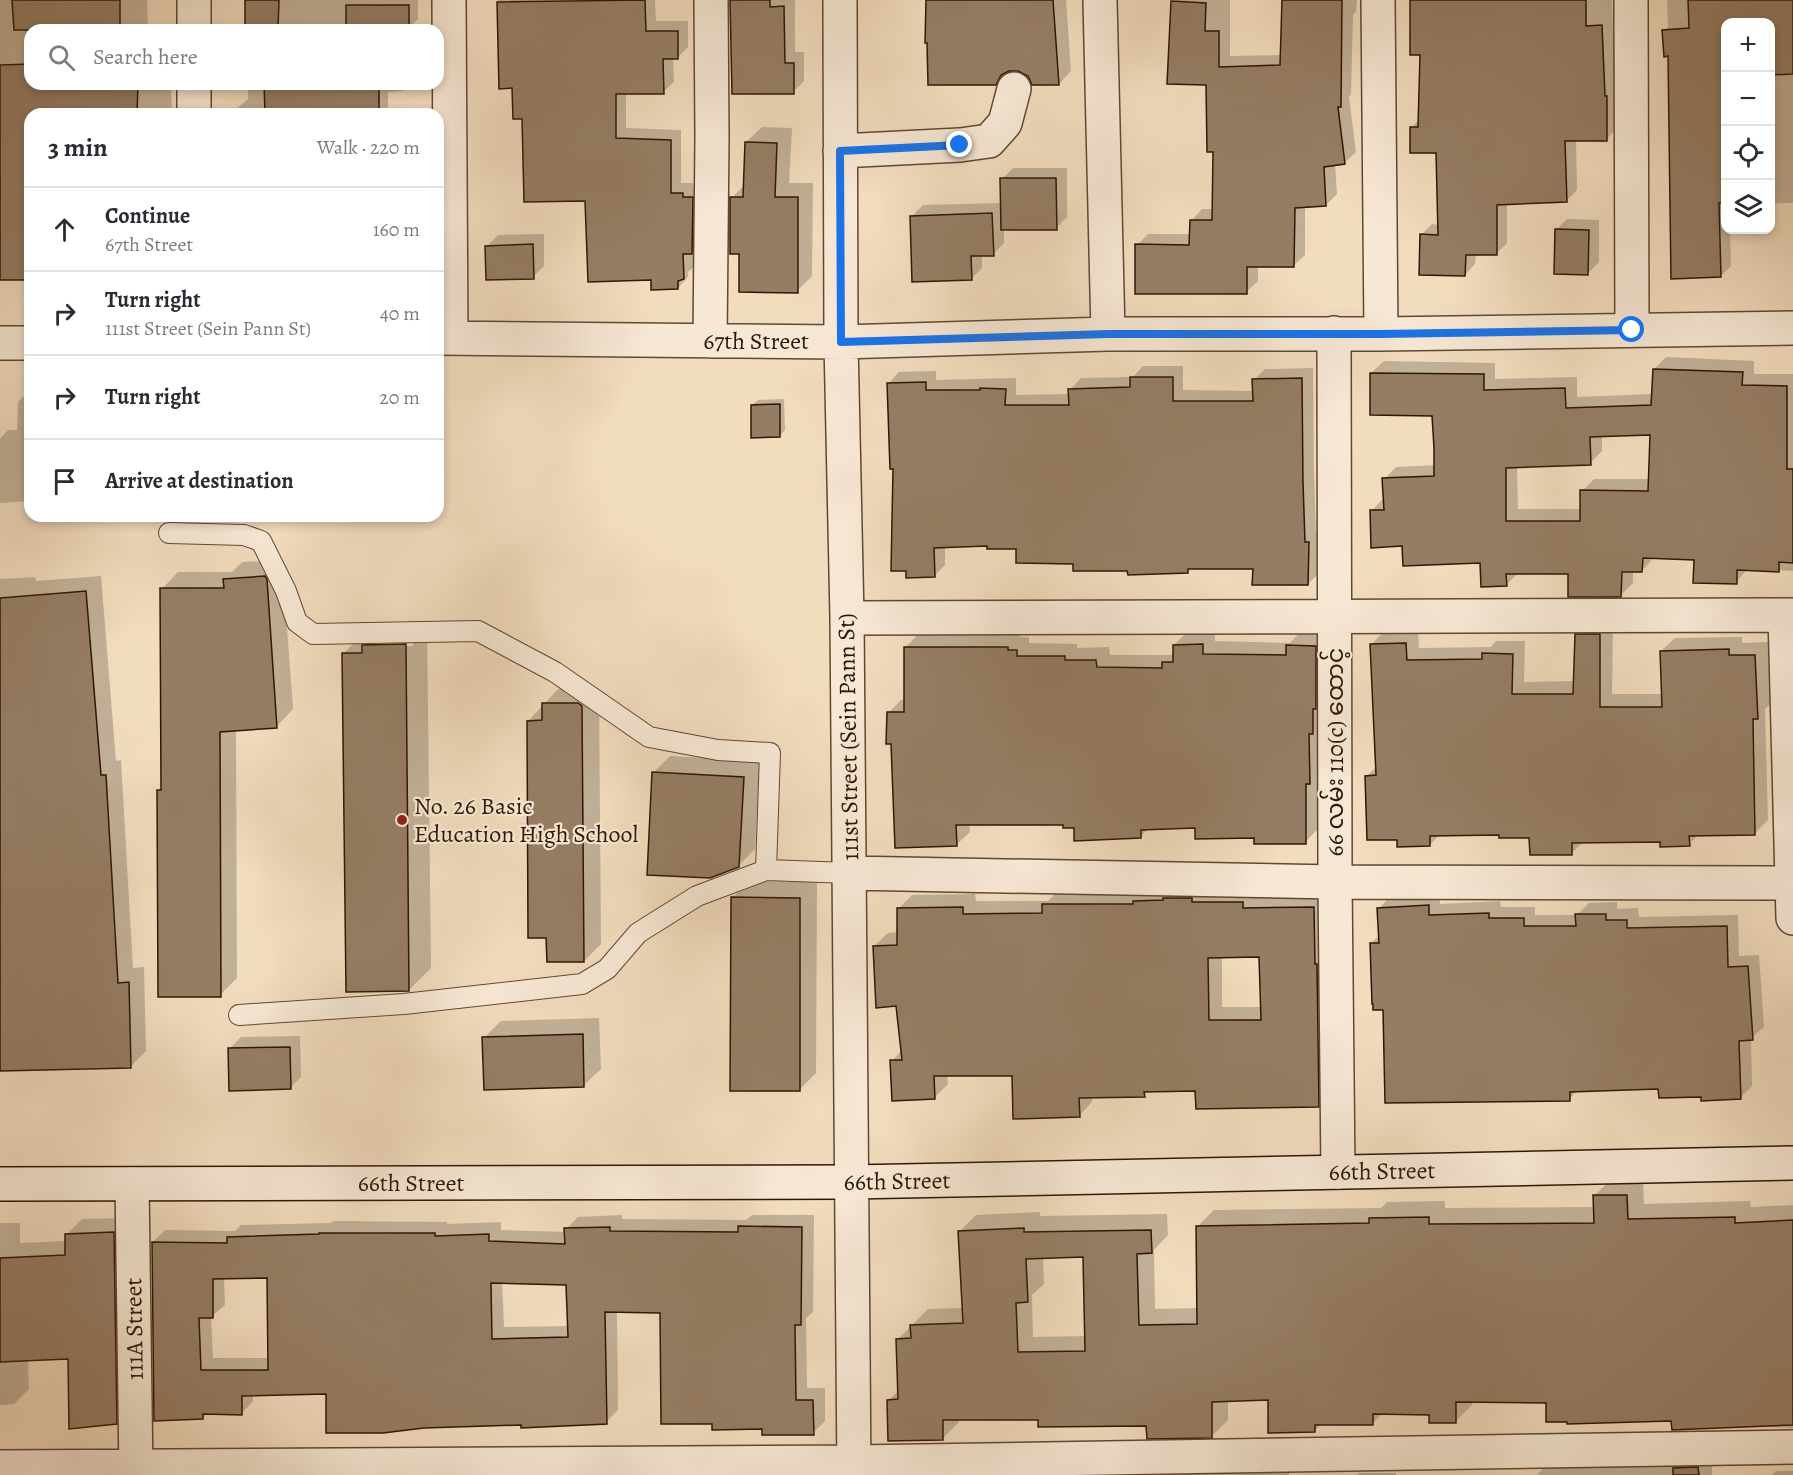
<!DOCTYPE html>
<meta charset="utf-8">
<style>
body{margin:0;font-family:Alegreya,"Noto Sans Myanmar",serif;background:#f2f2f3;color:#2b2b33}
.controls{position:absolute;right:18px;top:18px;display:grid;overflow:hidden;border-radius:12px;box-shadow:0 3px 9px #0003}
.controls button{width:54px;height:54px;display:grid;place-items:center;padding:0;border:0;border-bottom:2px solid #e1e1e2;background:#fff;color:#2b2b33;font:30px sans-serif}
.stop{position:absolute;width:18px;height:18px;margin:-14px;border:4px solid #1a73e8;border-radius:50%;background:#fff}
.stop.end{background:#1a73e8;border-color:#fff;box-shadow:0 2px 6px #0008}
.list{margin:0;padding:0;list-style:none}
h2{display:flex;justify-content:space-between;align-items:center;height:78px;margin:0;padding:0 24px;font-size:26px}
h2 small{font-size:20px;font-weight:400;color:#7c7c81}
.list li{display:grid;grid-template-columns:39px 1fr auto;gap:18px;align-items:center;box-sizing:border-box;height:84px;padding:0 24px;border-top:2px solid #e1e1e2}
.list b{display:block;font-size:22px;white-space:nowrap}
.list p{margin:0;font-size:20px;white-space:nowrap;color:#7c7c81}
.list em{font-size:20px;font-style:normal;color:#7c7c81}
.icon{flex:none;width:33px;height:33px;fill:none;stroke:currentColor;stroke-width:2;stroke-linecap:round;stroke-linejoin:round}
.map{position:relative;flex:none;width:1793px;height:1475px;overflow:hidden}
.search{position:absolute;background:#fff;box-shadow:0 3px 9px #0003;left:24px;top:24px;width:420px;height:66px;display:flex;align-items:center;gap:15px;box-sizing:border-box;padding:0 21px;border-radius:18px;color:#7c7c81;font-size:22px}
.panel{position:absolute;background:#fff;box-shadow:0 3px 9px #0003;left:24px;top:108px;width:420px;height:414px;border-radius:18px}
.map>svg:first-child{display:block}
.shadow{fill:#0003;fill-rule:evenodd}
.building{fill:#957d65;stroke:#301605;stroke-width:1.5;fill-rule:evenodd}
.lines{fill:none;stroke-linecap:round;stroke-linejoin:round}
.lane-casing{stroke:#604833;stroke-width:22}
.street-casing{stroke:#604833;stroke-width:36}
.secondary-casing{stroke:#301605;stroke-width:36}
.lane{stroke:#f7e8d5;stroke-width:20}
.street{stroke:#f7e8d5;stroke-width:33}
.secondary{stroke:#f7e8d5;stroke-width:33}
.route{stroke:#1a73e8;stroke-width:8}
.poi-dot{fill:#8f2418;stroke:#f7e8d5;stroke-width:2}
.labels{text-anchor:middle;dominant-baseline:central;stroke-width:4.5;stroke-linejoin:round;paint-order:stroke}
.street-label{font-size:24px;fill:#301605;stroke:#f7e8d5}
.poi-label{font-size:24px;fill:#301605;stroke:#f7e8d5;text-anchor:start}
</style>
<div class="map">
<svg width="1793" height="1475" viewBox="0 0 1793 1475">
<rect width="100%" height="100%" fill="#f2dcbe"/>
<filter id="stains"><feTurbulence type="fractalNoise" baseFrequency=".00333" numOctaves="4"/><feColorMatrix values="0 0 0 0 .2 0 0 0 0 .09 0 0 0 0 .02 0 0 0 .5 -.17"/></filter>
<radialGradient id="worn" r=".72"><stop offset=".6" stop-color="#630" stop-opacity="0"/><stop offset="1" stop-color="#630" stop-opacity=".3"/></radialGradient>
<!-- shadow -->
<path class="shadow" d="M0,0H147L148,30H30V84H148L149,87H171L172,114H30V278H0Z
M235,0H418V19L411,26V30H248L247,0Z
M498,0H655L656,21H688V47L678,57H673L674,82L663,92H626V128L681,130V183H693V187H703L702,242L693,251L694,267L688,272V277L678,288L652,279L587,199L523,118L514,87H501Z
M732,0H795V52H804V81L793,92Z
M927,0H1066L1071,71L1059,84L1029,75L1019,69L1008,71L995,84Z
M1173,0H1230V56L1282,55V0H1357L1356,11L1353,15L1351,94L1349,97L1356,152L1344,163L1335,164L1337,194L1326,205L1305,206V255L1293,266L1258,265V281L1246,292L1137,245L1148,234H1191V221L1202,209H1214V151L1208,84L1169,83Z
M1411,0H1612L1616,129L1606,140L1576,139L1577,190L1567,200L1507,203V243L1496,254H1476L1475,264L1465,275L1421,235L1432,224L1439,225L1438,152L1412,127L1420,119L1422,54Z
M1667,0H1793V203H1770V22H1726V230H1730L1731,266L1721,276L1664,31L1668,27Z
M248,84H409L402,91L388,92V114H236V109L248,99Z
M762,127L792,128L789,183H813L812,276L797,291L741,253L732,198L745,184L746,142Z
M1013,168H1067V217L1056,228L1004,229V243L993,254L982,255V268L971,279L912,216L923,205L1002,203V179Z
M1567,219L1599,220V262L1588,273L1556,230Z
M544,234V266L533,277L487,246L498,235Z
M1666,357L1754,361V374H1793V571L1748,569L1736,582L1695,559L1654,557L1642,571L1633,570V583L1621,595L1570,573H1518L1506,585L1481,562L1403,545L1371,511L1383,499L1384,479L1396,467L1436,465L1433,414L1371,373L1384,361L1495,363V379L1577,377V397L1653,394L1654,369ZM1652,433L1650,479H1594L1582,491V509H1518L1517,466L1590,463L1602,451V435Z
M1143,366H1183V390L1254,391V380L1265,369L1313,368L1314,470L1316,532H1320L1319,573L1308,584L1254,568H1191L1187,572L1129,569L1074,562L1017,548L989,545L945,546V565L934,576L907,569L894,467L888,384L899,372L936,371V380L1016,378V395L1070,394V390L1081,378L1133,377Z
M26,394H30V501L0,503V439L8,430H17L18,402Z
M784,399L785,430L780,435L752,405L758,400Z
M282,560L293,709L277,726L236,729L237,978L220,995L159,791L163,787L162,589L178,572H232L242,562Z
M101,576L116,761L121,760L133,968L144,967L146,1051L130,1067L0,1070V579L35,577L36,581Z
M1589,622H1613L1612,694H1663L1661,651L1675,638L1742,637V643L1768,642L1770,704L1765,709L1768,820L1755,833L1699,834L1689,844L1661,841H1584L1571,854L1531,836L1501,833L1440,834L1430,845L1398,838L1367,776L1377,766L1371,645L1384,631L1418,630L1419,648L1491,647L1496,641H1525L1524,682L1575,681L1576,635Z
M427,623L431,968L409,990L344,653L366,631ZM369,643H413V646L366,647Z
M1187,632H1215V641L1290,643L1300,632L1328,633L1318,774V829L1305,842L1256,837L1196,826L1149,828L1140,837L1064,824H969L970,832L956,845L892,743L888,713L901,700H905V648L918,634L1020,635V637H1029V643L1077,644V648L1109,647L1110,655H1171L1174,652V645Z
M560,687H596L599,689L601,944L584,961L528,721Z
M670,756L760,761L755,849L738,866L653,773Z
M749,881L817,882L816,1073L799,1090L732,898Z
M1058,891L1327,894L1332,1092L1318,1105L1197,1090L1148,1091L1144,1095L1092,1096V1102L1079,1116L1013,1074L947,1075L948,1084L934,1098L892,1061L902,1050L897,1005L874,946L888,933L898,932V909L912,895L975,894L976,901H1048ZM1260,955L1262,1007H1222V956Z
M1440,894V904L1500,901L1501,907H1535V915H1577L1589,903L1617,902V909L1638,908L1639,917L1738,915L1739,956L1759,955L1764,1027L1751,1038L1752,1086L1740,1098L1702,1096L1660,1087L1578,1090L1569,1099L1384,1008L1371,943L1380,935L1378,909L1390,897Z
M599,1018L601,1069L584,1085L484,1038L501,1021Z
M300,1036L301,1077L290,1088L230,1048L241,1037Z
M1643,1179L1644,1204L1750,1201L1751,1207L1793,1205V1428L1770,1427V1425L1673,1419L1547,1401H1472V1405L1455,1422L1430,1414L1383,1413L1372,1424L1322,1423L1315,1430L1270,1399L1228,1400V1420L1212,1436L1148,1424L1040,1419L959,1418V1422L943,1438L889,1400L899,1390L898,1339L928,1309L963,1308L959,1232L976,1215L1040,1212V1216L1167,1214L1168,1235L1154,1250L1155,1309L1198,1308V1226L1214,1210L1381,1208L1387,1202L1445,1201V1208L1595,1207L1594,1196L1611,1180ZM1084,1255L1086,1336L1033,1337L1032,1295L1044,1284L1043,1257Z
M622,1215V1219L746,1220L752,1215H814L813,1312L806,1318L807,1388H825V1421L813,1433L713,1422L662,1311H617L618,1410L606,1422L522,1424L328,1392L253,1394V1401L241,1414L207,1413L203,1418L153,1242L165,1230L235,1231L241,1225L331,1223L333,1221L447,1222V1224L501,1222V1230L566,1232V1229L578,1217ZM268,1276L269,1358H213L211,1317L225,1305L224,1278ZM502,1282L568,1284L569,1326L504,1327Z
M129,1218L131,1408L116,1423L69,1357L28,1359L29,1389L14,1404L0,1405V1223H20V1243L66,1241V1235L82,1219Z
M1712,1454V1475H1487H1537L1544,1467L1589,1468L1598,1460Z
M1289,1470V1475H1112V1474Z
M1776,1471H1793V1475H1772Z
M1359,1473H1396V1475H1357Z"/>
<!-- building -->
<path class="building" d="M12,0H120V30H14Z
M245,0H279L278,28L245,27Z
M645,0L646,31H678V59H663L664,94H616V138L671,140V193H683V197H693L692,254H683L684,279L678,281V289L651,290V280L588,282L585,201L524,202L522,119H513L512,88L499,89L497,2Z
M730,0H770V7L784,6L785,63H794V94H732Z
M926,0H1053L1059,85H1032L1028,76L1018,71H1009L1001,75L996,85H928L927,43H925Z
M1282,0H1342L1341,107H1338L1345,164L1324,167L1326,206L1295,208L1294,267H1247V294H1135V244L1189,245L1190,220H1212L1213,152H1207L1206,85L1167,84L1171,1L1206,3L1205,31H1219V67L1280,65Z
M1410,0H1586V26L1602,25L1605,96H1607V141H1565L1567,202L1497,205V255H1466L1465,276L1419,275L1420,234L1438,235L1436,153H1410V127H1418L1420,55H1410Z
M1688,0H1793V74L1770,75V22H1725V203H1719L1721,277L1671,279L1668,56L1664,57L1662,30L1689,28Z
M346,5H409V30H346Z
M30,64V84H138L137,114H30V280H0V65Z
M264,84H379V114H265Z
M745,142L777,143L775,197H798V293L739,292V254H730V197H743Z
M1000,178H1056L1057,230H1001Z
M992,213L994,256H971L972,280L912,282L910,216Z
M1555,229L1589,230L1588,275L1554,274Z
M533,244L534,279L486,280L485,246Z
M1653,369L1743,372L1742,385L1787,386V469H1793V563L1779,562V572L1737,570V584L1693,583L1694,560L1643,558L1642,572H1622L1621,597H1568V574H1506L1507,586L1481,587L1480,563L1403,566L1402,546L1371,548L1370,510H1384L1382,478L1434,476V448L1432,416L1370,415V373L1484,374V390L1565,388L1566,408L1651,405ZM1650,435L1648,491L1580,490V521H1506V468L1591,465L1590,437Z
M1130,377H1173V401H1253L1252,379L1302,378L1303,482L1305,542H1309L1308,585H1252L1253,569H1188V573L1128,575L1127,571H1073V564L1016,563V549H987V546L934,548L935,577L906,578V571H891L893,469H890L887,383L926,382V390H980V388L1006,389L1005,405H1069L1068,389L1130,387Z
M780,404V437L751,438V405Z
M265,576L267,579L277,728L220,732L221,997H158L157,790H161L160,588H224L223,579Z
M86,591L101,775H106L118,983L129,982L131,1068L0,1071V598Z
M1575,634H1600V707H1662L1660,651L1729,649V655H1755L1758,719H1753L1755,835L1689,836L1690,846L1660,847V842L1572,843V855H1530L1529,838H1499V835L1430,836V846L1397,847V840H1367L1365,776L1376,775L1370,644L1406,643L1407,660L1482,659V653L1513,654L1512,694H1573Z
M406,644L409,991L346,992L342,653H362V645Z
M1203,644V654L1286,655V645L1316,646V709H1313V734H1309L1310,784H1306V844H1254V838L1195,839V828L1141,830V838L1074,841V828H1063V825H956L957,846L895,848L891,744H886L887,712H904V647H1008V650H1017V656H1065V660H1096L1097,667L1162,668V662H1173V645Z
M542,703H578L582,706L584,962H547L546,938H528L527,721L542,720Z
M652,772L744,777L739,867L710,878L647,875Z
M731,897L800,898V1091H730Z
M1163,898H1192V902H1243V908L1314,907L1315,964H1317L1319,1107L1196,1109L1195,1091L1144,1092L1145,1097L1079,1098L1080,1117L1013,1119L1012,1076H934L935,1099L892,1101L890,1060H902L896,1006L876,1008L873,946L897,945V908L963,907V914L1042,913V904H1133V901L1163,900ZM1259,957L1261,1020H1209L1208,958Z
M1429,905V915L1489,913V918H1524V926H1576L1575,914H1606V920H1627V928L1727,926L1728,967L1748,966L1753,1040L1739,1041L1741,1099L1701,1101V1097L1659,1098L1658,1089L1570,1092V1101L1385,1103L1383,1010H1373V1004H1372L1370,943H1379L1377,908Z
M583,1034L584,1087L484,1090L482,1037Z
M290,1047L291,1089L229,1091L228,1048Z
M1593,1195H1627L1628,1219L1735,1217V1223L1793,1220V1425L1672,1430L1671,1421L1567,1424V1422H1546V1403L1456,1402V1423H1429V1415L1373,1414V1425H1315V1432L1268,1433V1400L1212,1402V1438L1147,1439L1146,1426L1038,1427V1420H943V1440L888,1441L887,1400L898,1399L896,1339L911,1338L910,1325L963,1323L958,1231L1024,1228V1232L1151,1230L1152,1253L1137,1254L1139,1325L1197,1324L1196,1226L1369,1223V1218L1429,1217V1224L1594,1223ZM1083,1257L1085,1351L1018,1352L1016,1303L1028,1302L1026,1259Z
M738,1226L802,1227L801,1325H795L796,1400H813L814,1435H762V1429L712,1430V1424H661L660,1313L605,1312L607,1424L521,1428V1425L424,1428L383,1433H326V1394L242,1396V1415L203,1414V1419L154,1421L152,1242L227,1243V1237L319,1234V1233H435V1236L489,1234V1241L565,1244L564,1228L610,1227V1231L738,1232ZM267,1278L268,1370H201L199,1318H213V1279ZM491,1283L566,1285L568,1337L492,1339Z
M114,1232L117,1424L69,1429L68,1359L0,1362V1258L65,1255V1234Z
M1698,1467L1699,1475H1673V1468Z"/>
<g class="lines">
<!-- lane casing -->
<g class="lane-casing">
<path id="lane" d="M169,533L244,535L261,541L286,591L297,622L313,634L478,631L555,672L649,737L718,750L770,753L766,870L849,873
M239,1015L404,1004L582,984L607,969L638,933L697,896L766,870"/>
</g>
<!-- street casing -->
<g class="street-casing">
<path id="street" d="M194,0V30
M449,0L451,338
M840,0L841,342L847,618L854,1475
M1100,0L1108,334
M1378,0L1381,334
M1631,0L1632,330
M194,84V114
M840,151L960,145L989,141L1005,123L1014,89
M1334,333L1335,882L1338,1172
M438,338L841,342L1108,334H1381L1793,328
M710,341L712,136L711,0
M0,343H30
M1785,615L1793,918
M847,618L1793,615
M849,873L1335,882L1792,883
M132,1184L136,1475
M0,1467L854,1462L1793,1447"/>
</g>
<!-- secondary casing -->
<g class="secondary-casing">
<path id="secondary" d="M0,1184L851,1182L1793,1163"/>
</g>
<!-- lane -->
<use href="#lane" class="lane"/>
<!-- street -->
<use href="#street" class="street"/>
<!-- secondary -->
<use href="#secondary" class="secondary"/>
</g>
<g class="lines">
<!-- route -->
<path class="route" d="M960,145L840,151L841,342L1108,334H1381L1632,330"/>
</g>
<!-- markers -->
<circle class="poi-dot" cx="402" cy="820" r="6"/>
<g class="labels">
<!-- street labels -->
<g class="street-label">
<text x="756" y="341">67th Street</text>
<text transform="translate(848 737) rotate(-91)">111st Street (Sein Pann St)</text>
<text transform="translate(1335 752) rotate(-90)">66 လမ်း 110(c) ထောင့်</text>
<text transform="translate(1382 1171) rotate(-1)">66th Street</text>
<text transform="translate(897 1181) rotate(-1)">66th Street</text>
<text x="411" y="1183">66th Street</text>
<text transform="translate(134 1329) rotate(-91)">111A Street</text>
</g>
<!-- poi labels -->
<g class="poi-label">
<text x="414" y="806">No. 26 Basic<tspan x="414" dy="28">Education High School</tspan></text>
</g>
</g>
<rect width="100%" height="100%" filter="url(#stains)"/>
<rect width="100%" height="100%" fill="url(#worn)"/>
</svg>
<div class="controls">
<button>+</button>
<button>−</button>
<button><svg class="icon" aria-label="locate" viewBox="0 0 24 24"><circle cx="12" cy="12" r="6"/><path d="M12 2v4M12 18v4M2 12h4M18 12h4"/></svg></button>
<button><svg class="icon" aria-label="layers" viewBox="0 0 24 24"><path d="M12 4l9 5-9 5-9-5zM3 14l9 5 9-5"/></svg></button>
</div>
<div class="stop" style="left:1632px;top:330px"></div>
<div class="stop end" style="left:960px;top:145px"></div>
<div class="search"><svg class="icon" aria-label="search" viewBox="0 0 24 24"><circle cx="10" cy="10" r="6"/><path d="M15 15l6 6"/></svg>Search here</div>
<section class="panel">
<h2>3 min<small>Walk · 220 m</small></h2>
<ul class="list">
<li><svg class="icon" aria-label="ahead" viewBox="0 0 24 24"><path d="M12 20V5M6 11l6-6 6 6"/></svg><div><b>Continue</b><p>67th Street</p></div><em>160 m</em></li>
<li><svg class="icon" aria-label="right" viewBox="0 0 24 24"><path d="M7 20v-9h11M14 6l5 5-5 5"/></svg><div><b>Turn right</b><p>111st Street (Sein Pann St)</p></div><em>40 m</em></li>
<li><svg class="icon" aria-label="right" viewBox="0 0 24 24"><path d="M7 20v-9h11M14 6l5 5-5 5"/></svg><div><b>Turn right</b></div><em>20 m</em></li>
<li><svg class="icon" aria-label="arrive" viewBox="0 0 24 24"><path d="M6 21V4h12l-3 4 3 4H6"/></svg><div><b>Arrive at destination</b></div></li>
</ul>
</section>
</div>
